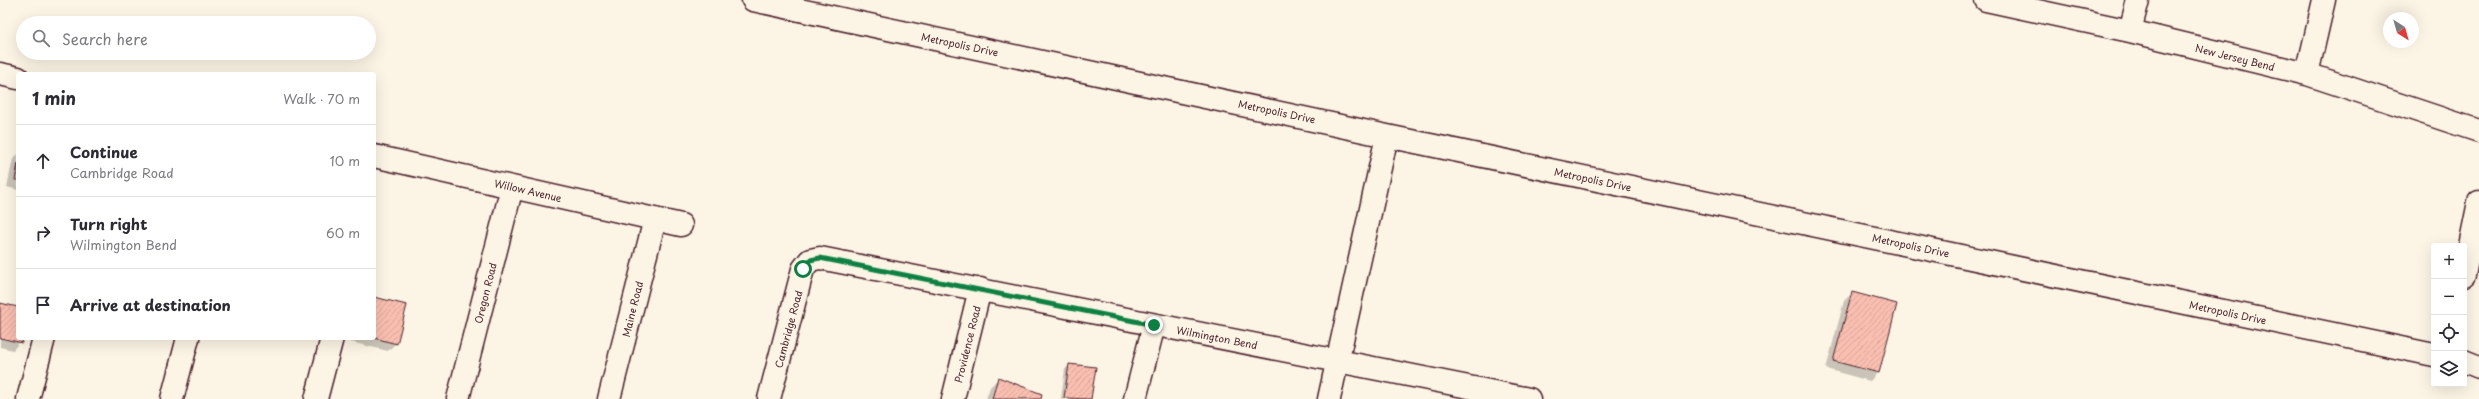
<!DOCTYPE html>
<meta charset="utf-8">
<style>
body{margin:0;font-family:"Playpen Sans",sans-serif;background:#f7f7f7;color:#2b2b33}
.controls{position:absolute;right:12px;bottom:12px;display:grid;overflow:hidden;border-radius:4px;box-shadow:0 4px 16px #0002}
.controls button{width:36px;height:36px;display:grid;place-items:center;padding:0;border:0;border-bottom:1px solid #e1e1e2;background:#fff;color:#2b2b33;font:20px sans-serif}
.compass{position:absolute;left:2383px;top:12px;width:36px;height:36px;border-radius:50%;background:#fff;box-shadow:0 4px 16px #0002;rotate:143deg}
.stop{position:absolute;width:12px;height:12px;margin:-9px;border:3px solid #0b8043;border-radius:50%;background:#fff}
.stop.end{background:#0b8043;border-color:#fff;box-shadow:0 1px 4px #0008}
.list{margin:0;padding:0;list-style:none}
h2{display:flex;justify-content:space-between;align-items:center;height:52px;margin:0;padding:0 16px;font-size:17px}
h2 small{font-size:13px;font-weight:400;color:#7c7c81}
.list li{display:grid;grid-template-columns:26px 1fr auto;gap:12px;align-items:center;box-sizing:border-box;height:72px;padding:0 16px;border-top:1px solid #e1e1e2}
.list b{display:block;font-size:15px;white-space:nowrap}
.list p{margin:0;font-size:13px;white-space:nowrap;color:#7c7c81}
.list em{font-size:13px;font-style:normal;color:#7c7c81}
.icon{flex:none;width:22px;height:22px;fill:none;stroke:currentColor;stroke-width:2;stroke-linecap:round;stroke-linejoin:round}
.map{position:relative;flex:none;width:2479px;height:399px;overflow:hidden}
.search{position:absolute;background:#fff;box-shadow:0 4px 16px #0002;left:16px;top:16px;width:360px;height:44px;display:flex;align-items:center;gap:10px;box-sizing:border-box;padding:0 14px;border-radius:22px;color:#7c7c81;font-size:15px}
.panel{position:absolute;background:#fff;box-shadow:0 4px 16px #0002;left:16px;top:72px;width:360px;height:268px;border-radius:4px}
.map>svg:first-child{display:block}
.shadow{fill:#0003}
.building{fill:url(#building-hatch);stroke:#4a1f2b}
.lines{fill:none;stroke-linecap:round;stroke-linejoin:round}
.minor-casing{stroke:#4a1f2b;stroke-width:25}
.minor{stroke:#fcf5e5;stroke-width:22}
.route{stroke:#0b8043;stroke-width:5}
.labels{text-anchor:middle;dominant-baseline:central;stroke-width:3;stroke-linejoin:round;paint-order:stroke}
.street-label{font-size:10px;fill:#4a1f2b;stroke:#fcf5e5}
</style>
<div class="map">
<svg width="2479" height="399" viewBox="0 0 2479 399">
<defs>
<pattern id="building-hatch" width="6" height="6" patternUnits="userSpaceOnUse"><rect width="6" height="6" fill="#f9bfb0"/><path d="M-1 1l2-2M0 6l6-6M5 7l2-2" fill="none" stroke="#d7a498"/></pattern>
</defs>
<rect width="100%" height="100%" fill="#fcf5e5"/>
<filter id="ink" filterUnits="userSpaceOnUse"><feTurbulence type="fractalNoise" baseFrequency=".025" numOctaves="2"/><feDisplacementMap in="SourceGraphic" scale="8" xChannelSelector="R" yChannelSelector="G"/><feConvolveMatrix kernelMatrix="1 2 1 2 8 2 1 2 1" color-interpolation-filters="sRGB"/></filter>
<g filter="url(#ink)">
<!-- shadow -->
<path class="shadow" d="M18,154V190L7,187L13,159Z
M1852,293L1878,372L1870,381L1826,369L1844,301Z
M374,298L396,343L388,351L338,339L374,338Z
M0,304L18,308V338H22L13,350L0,347Z
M1070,365L1094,368L1090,399H1061L1065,369Z
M998,379L1040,399H986L990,387Z"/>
<!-- building -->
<path class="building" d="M18,163V180H15Z
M1852,292L1897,304L1879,373L1833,361Z
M374,297L407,305L397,344L374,338Z
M0,303L18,307V338H23L22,343L0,338Z
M1069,364L1096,367L1091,399L1064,398Z
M998,377L1042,394L1041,399H992Z"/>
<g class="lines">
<!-- minor casing -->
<g class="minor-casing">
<path id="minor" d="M753,0L1387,136L2434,355
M1986,0L2130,31L2307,74L2479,131
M2130,31L2138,0
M0,74L18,78
M2307,74L2324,0
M374,156L681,225
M2464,275L2479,202
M2464,361L2479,367
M28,399L44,338
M172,399L188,338
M316,399L332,338
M458,399L512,187
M609,399L655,219
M769,399L803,269L810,260L820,258L1529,399
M953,399L980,289
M1135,399L1154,325
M1329,399L1387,136"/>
</g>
<!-- minor -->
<use href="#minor" class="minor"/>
</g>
</g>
<g class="lines" filter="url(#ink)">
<!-- route -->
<path class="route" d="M803,269L810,260L820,258L1154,325"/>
</g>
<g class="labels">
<!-- street labels -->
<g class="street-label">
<text transform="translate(960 44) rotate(12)">Metropolis Drive</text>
<text transform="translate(2235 57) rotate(14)">New Jersey Bend</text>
<text transform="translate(1277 111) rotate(12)">Metropolis Drive</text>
<text transform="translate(1593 179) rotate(12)">Metropolis Drive</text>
<text transform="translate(528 190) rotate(13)">Willow Avenue</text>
<text transform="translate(1911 245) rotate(12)">Metropolis Drive</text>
<text transform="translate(485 293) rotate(-76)">Oregon Road</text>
<text transform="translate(632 309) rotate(-76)">Maine Road</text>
<text transform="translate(2228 312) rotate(12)">Metropolis Drive</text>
<text transform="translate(788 329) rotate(-75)">Cambridge Road</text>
<text transform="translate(1217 337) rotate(11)">Wilmington Bend</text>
<text transform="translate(967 344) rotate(-76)">Providence Road</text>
</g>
</g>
</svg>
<div class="controls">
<button>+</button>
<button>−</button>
<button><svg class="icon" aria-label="locate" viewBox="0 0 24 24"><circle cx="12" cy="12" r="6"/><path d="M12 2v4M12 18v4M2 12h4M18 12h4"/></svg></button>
<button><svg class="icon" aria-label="layers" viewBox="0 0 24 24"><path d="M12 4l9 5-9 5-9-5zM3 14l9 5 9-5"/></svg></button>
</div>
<svg class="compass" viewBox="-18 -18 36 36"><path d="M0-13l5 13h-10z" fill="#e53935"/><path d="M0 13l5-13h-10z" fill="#7c7c81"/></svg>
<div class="stop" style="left:803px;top:269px"></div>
<div class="stop end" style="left:1154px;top:325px"></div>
<div class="search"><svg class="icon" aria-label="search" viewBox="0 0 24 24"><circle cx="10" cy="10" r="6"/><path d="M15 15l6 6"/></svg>Search here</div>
<section class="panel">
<h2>1 min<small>Walk · 70 m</small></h2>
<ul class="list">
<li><svg class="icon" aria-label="ahead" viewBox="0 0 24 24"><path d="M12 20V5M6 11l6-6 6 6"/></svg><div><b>Continue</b><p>Cambridge Road</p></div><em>10 m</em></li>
<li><svg class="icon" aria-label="right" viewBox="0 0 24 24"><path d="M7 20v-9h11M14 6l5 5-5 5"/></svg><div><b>Turn right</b><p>Wilmington Bend</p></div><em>60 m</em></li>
<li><svg class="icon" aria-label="arrive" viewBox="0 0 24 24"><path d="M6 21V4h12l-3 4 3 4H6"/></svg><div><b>Arrive at destination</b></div></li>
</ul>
</section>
</div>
